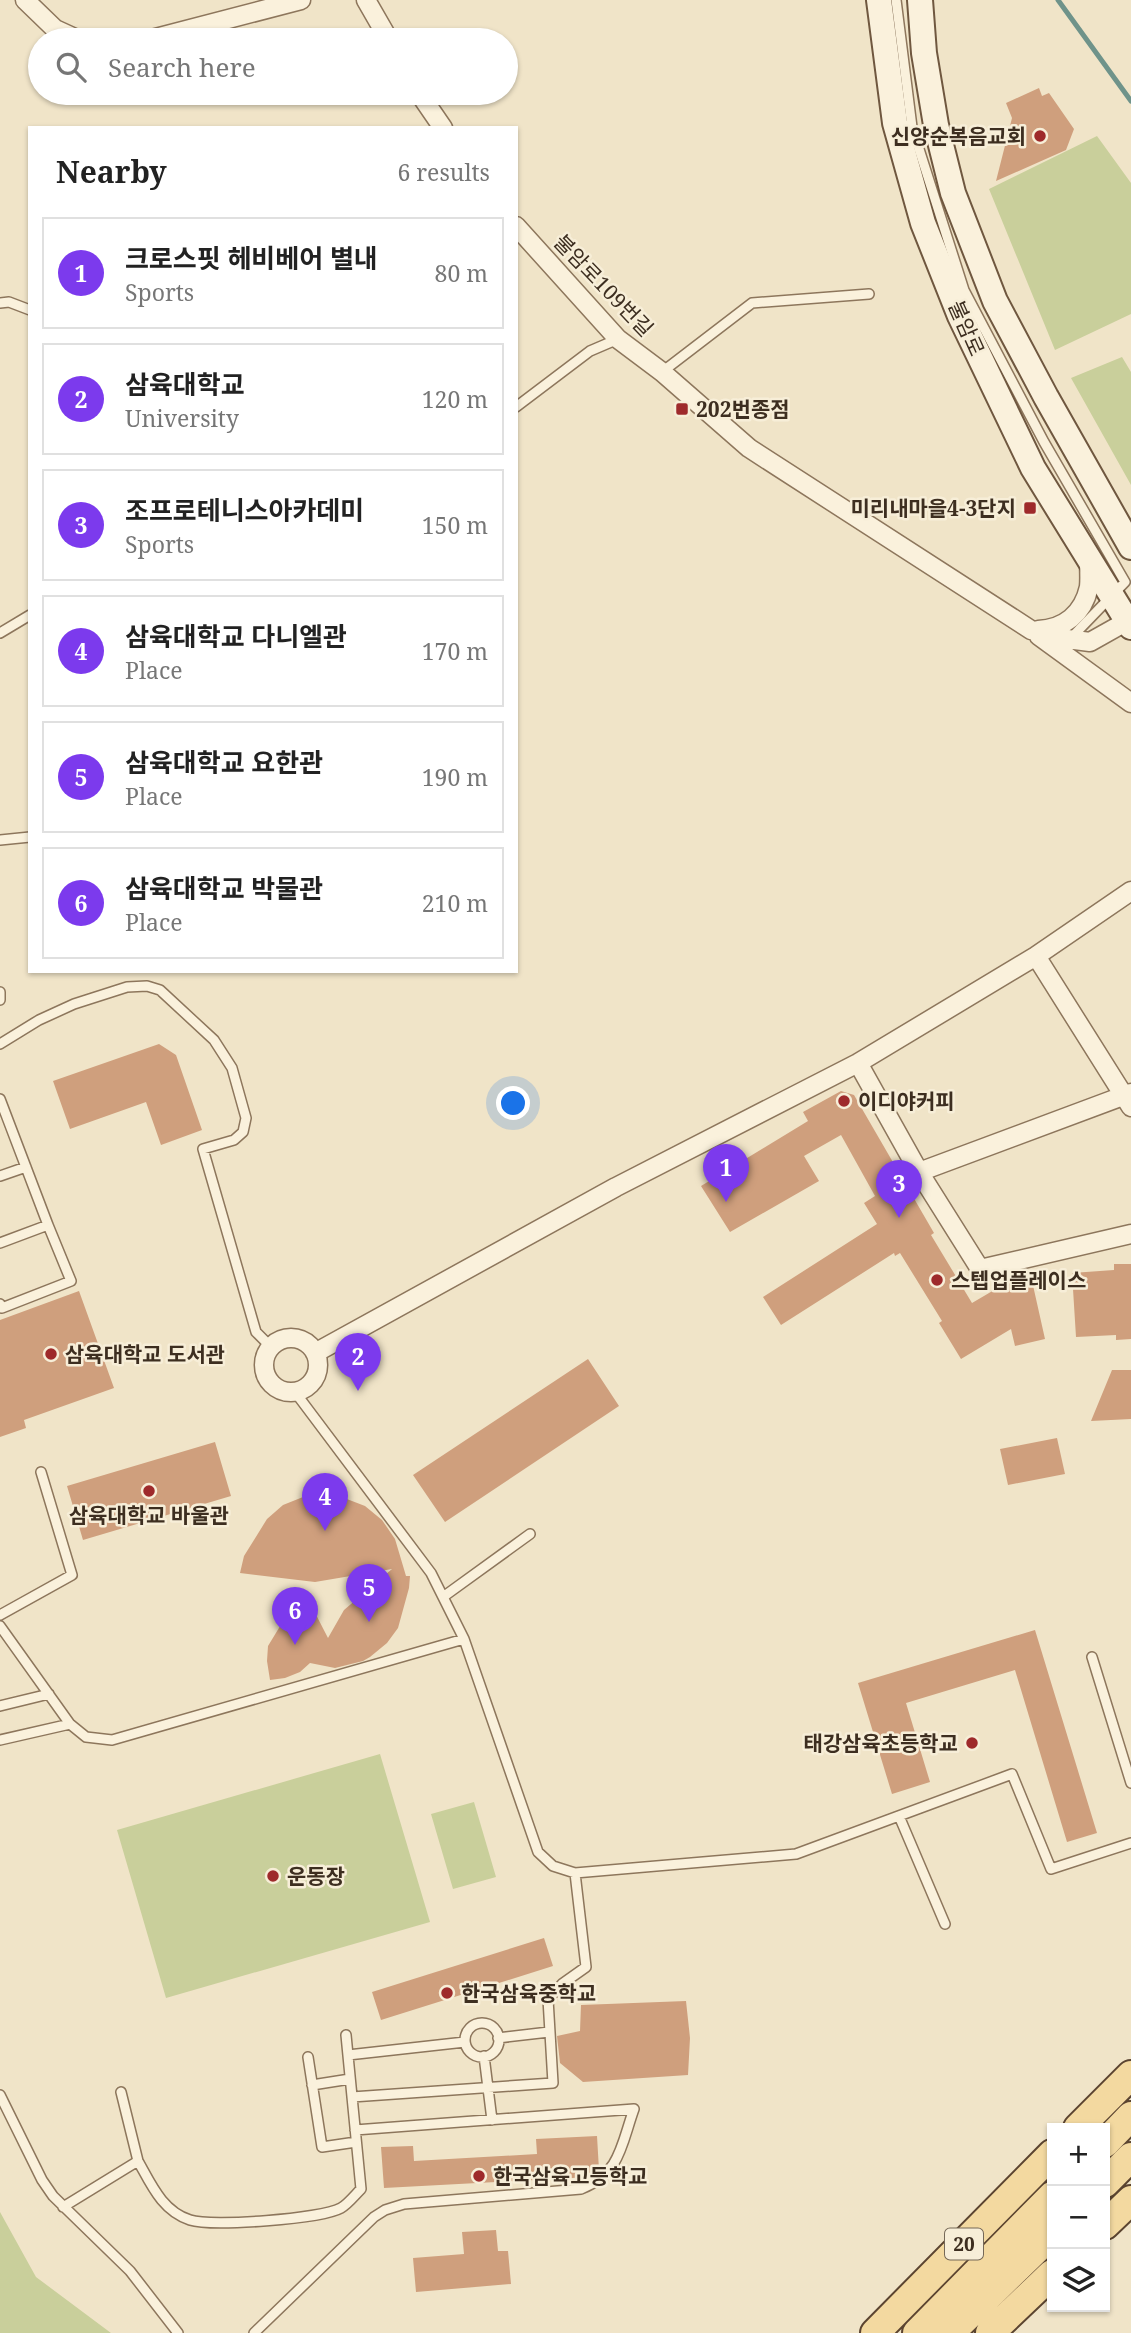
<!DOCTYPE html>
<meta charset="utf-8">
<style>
body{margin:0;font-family:"Noto Serif","Noto Sans KR",serif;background:#f2f2f2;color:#222}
.controls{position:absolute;right:21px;bottom:21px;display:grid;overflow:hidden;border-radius:0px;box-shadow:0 2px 5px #0004}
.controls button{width:63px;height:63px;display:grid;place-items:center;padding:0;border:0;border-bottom:2px solid #e0e0e0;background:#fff;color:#222;font:35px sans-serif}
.you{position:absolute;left:514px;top:1104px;width:24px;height:24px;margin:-18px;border:5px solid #fff;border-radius:50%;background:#1a73e8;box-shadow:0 0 0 10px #1a73e833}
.badge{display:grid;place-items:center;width:46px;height:46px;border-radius:50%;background:#7c3aed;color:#fff;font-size:23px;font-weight:700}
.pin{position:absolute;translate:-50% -58px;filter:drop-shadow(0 2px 4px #0008)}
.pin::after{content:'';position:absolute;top:37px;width:24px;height:21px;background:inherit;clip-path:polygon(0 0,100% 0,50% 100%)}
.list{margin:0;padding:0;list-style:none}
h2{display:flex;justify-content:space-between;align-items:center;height:91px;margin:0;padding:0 28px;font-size:30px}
h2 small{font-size:23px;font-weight:400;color:#767676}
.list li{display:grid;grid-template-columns:46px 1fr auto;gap:21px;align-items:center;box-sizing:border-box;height:112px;margin:0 14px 14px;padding:0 14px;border:2px solid #e0e0e0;border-radius:0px}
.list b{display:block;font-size:26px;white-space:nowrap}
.list p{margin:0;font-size:23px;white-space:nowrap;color:#767676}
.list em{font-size:23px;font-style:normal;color:#767676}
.icon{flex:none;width:38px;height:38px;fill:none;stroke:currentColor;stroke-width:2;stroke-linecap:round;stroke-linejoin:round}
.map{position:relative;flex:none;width:1131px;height:2333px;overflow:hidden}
.search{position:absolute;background:#fff;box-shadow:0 2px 5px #0004;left:28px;top:28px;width:490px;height:77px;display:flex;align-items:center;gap:18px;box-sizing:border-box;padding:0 24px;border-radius:38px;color:#767676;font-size:26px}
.panel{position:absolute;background:#fff;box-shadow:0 2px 5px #0004;left:28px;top:126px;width:490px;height:847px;border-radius:0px}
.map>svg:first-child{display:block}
.green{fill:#c9cf9b}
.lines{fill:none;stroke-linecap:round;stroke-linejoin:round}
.stream{stroke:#6f938a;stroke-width:5}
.building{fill:#cf9f7d}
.lane-casing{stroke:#8d765c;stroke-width:12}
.street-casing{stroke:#8d765c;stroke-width:21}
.secondary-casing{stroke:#6f573f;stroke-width:28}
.primary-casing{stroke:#5b4430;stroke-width:32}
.lane{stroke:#faf1dc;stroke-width:9}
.street{stroke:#faf1dc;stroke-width:18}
.secondary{stroke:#faf1dc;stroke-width:24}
.primary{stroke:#f3d9a0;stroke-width:28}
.poi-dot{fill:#9e2a2b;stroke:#f7eed8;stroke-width:2.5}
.labels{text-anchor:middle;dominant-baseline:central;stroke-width:5;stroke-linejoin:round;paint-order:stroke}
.shield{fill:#f7eed8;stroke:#756857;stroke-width:2}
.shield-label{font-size:19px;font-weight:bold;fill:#3d2e20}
.poi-label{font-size:21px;font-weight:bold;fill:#3d2e20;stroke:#f7eed8;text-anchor:start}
.street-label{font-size:21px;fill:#3d2e20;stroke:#f7eed8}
</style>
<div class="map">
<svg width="1131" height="2333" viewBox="0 0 1131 2333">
<rect width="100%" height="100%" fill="#f0e4c8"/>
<!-- green -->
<path class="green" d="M1097,136L1131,183V314L1055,350L989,189Z
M1122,357L1131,372V485L1071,378Z
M380,1754L430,1922L166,1998L117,1830Z
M474,1802L496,1877L453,1889L431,1814Z
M0,2212L36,2277L111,2333H0Z"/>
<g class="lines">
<!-- stream -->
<path class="stream" d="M1058,0L1131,101"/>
</g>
<!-- building -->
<path class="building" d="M1039,88L1042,96L1049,93L1074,129L1066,150L996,181L1012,118L1006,103Z
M159,1044L176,1055L202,1130L161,1145L146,1102L70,1129L53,1081Z
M841,1091L854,1095L934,1233L931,1235L972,1303L1001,1286L1000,1279L1030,1272L1045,1339L1015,1346L1011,1329L961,1359L939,1323L942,1321L900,1253L895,1256L894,1253L781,1325L763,1297L877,1224L864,1203L875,1196L841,1135L804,1156L819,1181L730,1232L701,1186L808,1121L803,1112Z
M1114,1264H1131V1339L1116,1340V1335L1076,1337L1072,1273L1114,1270Z
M79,1291L114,1388L24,1420L26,1428L0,1437V1320Z
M588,1359L619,1406L445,1522L413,1475Z
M1112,1370H1131V1419L1091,1421Z
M1057,1438L1065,1474L1008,1485L1000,1449Z
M215,1442L231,1496L83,1540L67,1486Z
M308,1495L339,1496L365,1506L382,1520L395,1539L406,1576H410L409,1588L398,1628L387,1643L370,1657L363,1661L335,1668L310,1663L300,1672L285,1678L270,1680L267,1661L268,1646L282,1623L312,1607L328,1638L344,1610L392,1569L315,1582L240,1573L244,1556L267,1519L283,1505Z
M1035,1630L1097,1833L1067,1842L1015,1670L906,1703L930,1782L892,1794L858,1683Z
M544,1938L553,1966L381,2020L372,1992Z
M686,2001L690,2038L688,2075L583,2082L560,2063L557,2036L580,2031L581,2005Z
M597,2136L599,2170L590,2177L384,2188L381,2147L413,2146L414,2161L537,2154L536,2139Z
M496,2230L498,2251H508L511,2284L416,2292L413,2258L464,2254L462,2232Z"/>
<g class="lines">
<!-- lane casing -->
<g class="lane-casing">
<path id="lane" d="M896,0L912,127L964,290L1044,442L1125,582L1070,639
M0,303L9,302L30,310
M662,372L752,303L869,294
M516,407L590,351L618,339
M0,633L30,615
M0,840L30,837
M0,992V1000
M0,1044L39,1020L74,1004L127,987L147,986L160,990L214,1040L232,1068L246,1118L243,1132L234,1140L203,1149L256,1332L271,1347
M0,1099L48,1225L0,1243
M0,1176L26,1167
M0,1304L2,1308L71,1281L48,1225
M443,1597L530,1534
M0,1615L72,1575L41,1472
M0,1626L70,1724L86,1737L112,1740L464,1639L431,1573L295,1392
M464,1639L538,1852L553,1866L575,1873L796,1854L1012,1774L1051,1869L1131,1843
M1092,1657L1131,1783
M0,1706L49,1694
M0,1740L70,1724
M899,1816L945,1924
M465 2040a17 17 0 1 1 34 0a17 17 0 1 1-34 0Z
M498,2038L549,2032
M348,2055L465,2042
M484,2056L492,2120
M308,2057L322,2147L356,2142
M312,2085L350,2079
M121,2092L138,2161
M0,2095L42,2180L53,2196L130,2271L178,2333
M352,2097L553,2083L548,1999L562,1984L586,1967L575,1873
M63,2207L138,2161C151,2184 162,2211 190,2220C212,2227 321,2219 341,2208C348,2204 355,2195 361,2189L346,2035
M254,2333L374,2217L385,2210L404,2204L581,2189C621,2173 621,2145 634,2109L355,2130"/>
</g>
<!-- street casing -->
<g class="street-casing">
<path id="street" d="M25,0L55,29L79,40
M366,0L389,40
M148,40L301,0
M419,93L443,128
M516,226L618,339L662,372L749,448L1031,630L1059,638L1090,642L1131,619
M1038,630C1064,629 1083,614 1089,587C1090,578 1089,568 1089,559
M1039,636L1131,703
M1036,956L1131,1107
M858,1063L919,1172L980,1269L1131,1234
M919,1172L1131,1093
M264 1365a27 27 0 1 1 54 0a27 27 0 1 1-54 0Z
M315,1353L616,1187L858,1063L1036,956L1131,891"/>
</g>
<!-- secondary casing -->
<g class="secondary-casing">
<path id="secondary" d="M879,0L895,123L923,223L960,316L1033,468L1131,627
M920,0L924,53L936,125L953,193L995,301L1046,397L1131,547"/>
</g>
<!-- primary casing -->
<g class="primary-casing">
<path id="primary" d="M1078,2128L1131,2075
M1105,2143L1131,2116
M1105,2183L1131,2157
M1105,2225L1131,2200
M875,2333L1052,2154
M917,2333L1052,2196
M950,2333L1052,2234
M990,2333L1052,2274"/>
</g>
<!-- lane -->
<use href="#lane" class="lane"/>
<!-- street -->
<use href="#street" class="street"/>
<!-- secondary -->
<use href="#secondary" class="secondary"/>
<!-- primary -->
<use href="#primary" class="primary"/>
</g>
<!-- markers -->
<g class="poi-dot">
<circle cx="1040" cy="136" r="7"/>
<rect x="675" y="402" width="14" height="14" rx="3.5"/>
<rect x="1023" y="501" width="14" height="14" rx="3.5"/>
<circle cx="844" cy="1101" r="7"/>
<circle cx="937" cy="1280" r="7"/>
<circle cx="51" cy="1354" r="7"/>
<circle cx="149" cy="1491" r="7"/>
<circle cx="972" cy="1743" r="7"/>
<circle cx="273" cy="1876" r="7"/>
<circle cx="447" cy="1993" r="7"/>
<circle cx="479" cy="2176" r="7"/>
</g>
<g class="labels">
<!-- shield labels -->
<rect class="shield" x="945" y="2228.5" width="38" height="31" rx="5"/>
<g class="shield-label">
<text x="964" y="2244">20</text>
</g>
<!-- poi labels -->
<g class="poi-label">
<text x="1026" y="136" text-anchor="end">신양순복음교회</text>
<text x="696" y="409">202번종점</text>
<text x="1016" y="508" text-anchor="end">미리내마을4-3단지</text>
<text x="858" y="1101">이디야커피</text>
<text x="951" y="1280">스텝업플레이스</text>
<text x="65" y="1354">삼육대학교 도서관</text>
<text x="149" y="1515" text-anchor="middle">삼육대학교 바울관</text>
<text x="958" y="1743" text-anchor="end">태강삼육초등학교</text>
<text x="287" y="1876">운동장</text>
<text x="461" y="1993">한국삼육중학교</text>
<text x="493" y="2176">한국삼육고등학교</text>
</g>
<!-- street labels -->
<g class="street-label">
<text transform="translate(604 285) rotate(46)">불암로109번길</text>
<text transform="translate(967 328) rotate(66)">불암로</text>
</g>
</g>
</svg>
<div class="controls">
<button>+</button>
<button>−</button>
<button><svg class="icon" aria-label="layers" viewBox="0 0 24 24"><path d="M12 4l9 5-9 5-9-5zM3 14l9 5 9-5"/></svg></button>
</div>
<div class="you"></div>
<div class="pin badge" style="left:726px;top:1202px">1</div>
<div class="pin badge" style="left:358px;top:1391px">2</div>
<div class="pin badge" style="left:899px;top:1218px">3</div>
<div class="pin badge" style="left:325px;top:1531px">4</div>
<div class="pin badge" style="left:369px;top:1622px">5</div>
<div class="pin badge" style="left:295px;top:1645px">6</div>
<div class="search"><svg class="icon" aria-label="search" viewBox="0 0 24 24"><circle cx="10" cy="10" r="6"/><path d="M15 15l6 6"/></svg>Search here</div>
<section class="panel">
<h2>Nearby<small>6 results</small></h2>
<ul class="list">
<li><span class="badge">1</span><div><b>크로스핏 헤비베어 별내</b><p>Sports</p></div><em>80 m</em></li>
<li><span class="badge">2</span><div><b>삼육대학교</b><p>University</p></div><em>120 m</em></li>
<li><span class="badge">3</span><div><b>조프로테니스아카데미</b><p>Sports</p></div><em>150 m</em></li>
<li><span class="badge">4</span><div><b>삼육대학교 다니엘관</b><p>Place</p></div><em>170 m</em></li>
<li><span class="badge">5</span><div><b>삼육대학교 요한관</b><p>Place</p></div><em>190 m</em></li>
<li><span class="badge">6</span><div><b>삼육대학교 박물관</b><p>Place</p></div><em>210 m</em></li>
</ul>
</section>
</div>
